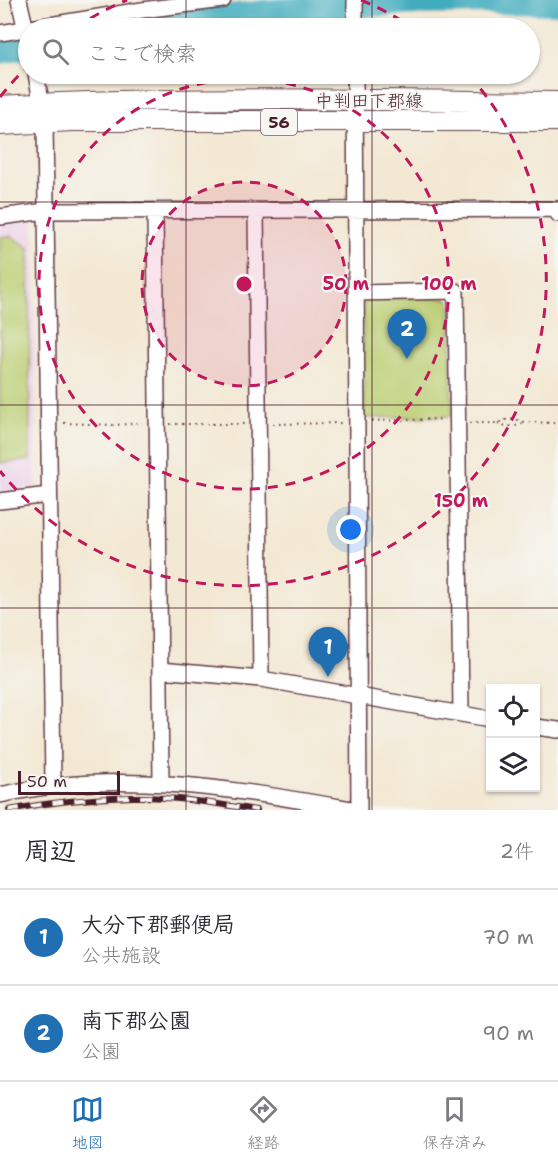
<!DOCTYPE html>
<html lang="ja">
<meta charset="utf-8">
<style>
body{margin:0;font-family:"Shantell Sans","Klee One",sans-serif;background:#f2f2f3;color:#2b2b33}
.controls{position:absolute;right:18px;bottom:18px;display:grid;overflow:hidden;border-radius:0px;box-shadow:0 2px 4px #0004}
.controls button{width:54px;height:54px;display:grid;place-items:center;padding:0;border:0;border-bottom:2px solid #e1e1e2;background:#fff;color:#2b2b33;font:30px sans-serif}
.scale{position:absolute;left:18px;bottom:15px;width:102px;box-sizing:border-box;padding-left:6px;border:3px solid #4a1f2b;border-top:0;font-size:16px;line-height:21px;white-space:nowrap;color:#4a1f2b;-webkit-text-stroke:4px #f6f6f2;paint-order:stroke}
.you{position:absolute;left:351px;top:530px;width:21px;height:21px;margin:-15px;border:4px solid #fff;border-radius:50%;background:#1a73e8;box-shadow:0 0 0 9px #1a73e833}
.badge{display:grid;place-items:center;width:39px;height:39px;border-radius:50%;background:#1f6fb2;color:#fff;font-size:20px;font-weight:700}
.pin{position:absolute;translate:-50% -50px;filter:drop-shadow(0 2px 3px #0008)}
.pin::after{content:'';position:absolute;top:32px;width:21px;height:18px;background:inherit;clip-path:polygon(0 0,100% 0,50% 100%)}
.list{margin:0;padding:0;list-style:none}
h2{display:flex;justify-content:space-between;align-items:center;height:78px;margin:0;padding:0 24px;font-size:26px}
h2 small{font-size:20px;font-weight:400;color:#7c7c81}
.list li{display:grid;grid-template-columns:39px 1fr auto;gap:18px;align-items:center;box-sizing:border-box;height:96px;padding:0 24px;border-top:2px solid #e1e1e2}
.list b{display:block;font-size:22px;white-space:nowrap}
.list p{margin:0;font-size:20px;white-space:nowrap;color:#7c7c81}
.list em{font-size:20px;font-style:normal;color:#7c7c81}
.icon{flex:none;width:33px;height:33px;fill:none;stroke:currentColor;stroke-width:2;stroke-linecap:round;stroke-linejoin:round}
.map{position:relative;flex:none;width:558px;height:810px;overflow:hidden}
.search{position:absolute;background:#fff;box-shadow:0 2px 4px #0004;left:18px;right:18px;top:18px;height:66px;display:flex;align-items:center;gap:15px;box-sizing:border-box;padding:0 21px;border-radius:33px;color:#7c7c81;font-size:22px}
.sheet{height:270px;background:#fff}
nav{display:flex;justify-content:space-around;align-items:center;box-sizing:border-box;height:84px;border-top:2px solid #e1e1e2;background:#fff;font-size:16px;color:#7c7c81}
nav a{display:grid;justify-items:center;gap:3px}
nav .on{color:#1f6fb2}
.map>svg:first-child{display:block}
.built{fill:#edd0e8}
.green{fill:#bbce71;stroke:#82764e;stroke-width:1.5}
.lines{fill:none;stroke-linecap:round;stroke-linejoin:round}
.river{stroke:#3facbe;stroke-width:24}
.minor-casing{stroke:#633d44;stroke-width:18}
.major-casing{stroke:#633d44;stroke-width:22}
.path{stroke:#633d44;stroke-width:2;stroke-dasharray:1.5 4.5;stroke-linecap:butt}
.minor{stroke:#fff;stroke-width:15}
.major{stroke:#fff;stroke-width:20}
.rail-casing{stroke:#4a1f2b;stroke-width:6}
.rail{stroke:#f6f6f2;stroke-width:4;stroke-dasharray:11;stroke-linecap:butt}
.grid{fill:none;stroke:#4a1f2b;stroke-width:1.5;stroke-opacity:0.55}
.ring{fill:none;stroke:#c2185b;stroke-width:3;stroke-dasharray:10 8}
.labels{text-anchor:middle;dominant-baseline:central;stroke-width:4.5;stroke-linejoin:round;paint-order:stroke}
.shield{fill:#f6f6f2;stroke:#7e6067;stroke-width:1.5}
.shield-label{font-size:16px;font-weight:bold;fill:#4a1f2b}
.street-label{font-size:18px;fill:#4a1f2b;stroke:#f6f6f2}
.centre{fill:#c2185b;stroke:#f6f6f2;stroke-width:3}
.ring-label{font-size:18px;text-anchor:middle;font-weight:bold;fill:#c2185b;stroke:#f6f6f2;stroke-width:4.5;stroke-linejoin:round;paint-order:stroke}
</style>
<div class="map">
<svg width="558" height="810" viewBox="0 0 558 810">
<rect width="100%" height="100%" fill="#f6f6f2"/>
<filter id="ink" filterUnits="userSpaceOnUse"><feTurbulence type="fractalNoise" baseFrequency=".0167" numOctaves="2"/><feDisplacementMap in="SourceGraphic" scale="12" xChannelSelector="R" yChannelSelector="G"/><feConvolveMatrix kernelMatrix="1 2 1 2 8 2 1 2 1" color-interpolation-filters="sRGB"/></filter>
<filter id="wash" filterUnits="userSpaceOnUse"><feTurbulence type="fractalNoise" baseFrequency=".008" numOctaves="4" result="noise"/><feDisplacementMap in="SourceGraphic" scale="24" xChannelSelector="R" yChannelSelector="G"/><feGaussianBlur stdDeviation="1.35" result="paint"/><feColorMatrix in="noise" values="0 0 0 0 0 0 0 0 0 0 0 0 0 0 0 0 0 1.4 0 .05"/><feComposite in="paint" operator="in"/></filter>
<g filter="url(#wash)">
<rect width="100%" height="100%" fill="#f3e8d3"/>
<!-- built -->
<path class="built" d="M34,220L36,488L0,493V225Z"/>
<!-- green -->
<path class="green" d="M11,236L29,248L30,460L0,463V237Z
M368,298H446L450,302L452,416L364,418L363,303Z"/>
<g class="lines">
<!-- river -->
<path class="river" d="M134,28C275,6 416,0 558,3
M0,52L28,46"/>
</g>
</g>
<g filter="url(#ink)">
<g class="lines">
<!-- minor casing -->
<g class="minor-casing">
<path id="minor" d="M19,0L28,39
M355,28V0
M0,33L142,10L223,0
M36,74L45,122L53,786
M355,74L359,810
M256,210L261,679
M155,211L161,782
M0,217L46,211L558,209V214
M356,293L456,291L461,713
M0,501L49,495
M160,670L261,679L490,719
M536,727L558,730
M0,795C121,768 238,790 358,810"/>
</g>
<!-- major casing -->
<g class="major-casing">
<path id="major" d="M0,106C184,95 373,100 558,102
M0,125L72,121H558"/>
</g>
<!-- path -->
<path class="path" d="M372,421L444,419
M64,423L113,425L142,423
M470,423H498L504,420L514,419L524,422L556,423
M498,423C506,427 515,428 523,423
M170,424H245
M273,424L342,423"/>
<!-- minor -->
<use href="#minor" class="minor"/>
<!-- major -->
<use href="#major" class="major"/>
<!-- rail casing -->
<g class="rail-casing">
<path id="rail" d="M9,810C49,802 92,798 133,797C174,796 216,804 257,810"/>
</g>
<!-- rail -->
<use href="#rail" class="rail"/>
</g>
</g>
<!-- grid -->
<path class="grid" d="M186,0V28M372,0V28M186,74V810M372,74V810M0,202H558M0,405H558M0,608H558"/>
<!-- distance rings -->
<circle cx="244" cy="284" r="102" fill="#c2185b" fill-opacity=".12"/>
<g class="ring">
<circle cx="244" cy="284" r="102"/>
<circle cx="244" cy="284" r="205"/>
<path d="M0 97A307 307 0 0 1 27 67M75 28A307 307 0 0 1 127 0M361 0A307 307 0 0 1 413 28M469 75A307 307 0 1 1 0 471"/>
</g>
<g class="labels">
<!-- shield labels -->
<rect class="shield" x="261" y="109" width="36" height="26" rx="4.5"/>
<g class="shield-label">
<text x="279" y="122">56</text>
</g>
<!-- street labels -->
<g class="street-label">
<text x="369" y="101">中判田下郡線</text>
</g>
</g>
<circle cx="244" cy="284" r="9" class="centre"/>
<g class="ring-label">
<text x="346" y="290">50 m</text>
<text x="449" y="290">100 m</text>
<text x="461" y="507">150 m</text>
</g>
</svg>
<div class="controls">
<button><svg class="icon" aria-label="locate" viewBox="0 0 24 24"><circle cx="12" cy="12" r="6"/><path d="M12 2v4M12 18v4M2 12h4M18 12h4"/></svg></button>
<button><svg class="icon" aria-label="layers" viewBox="0 0 24 24"><path d="M12 4l9 5-9 5-9-5zM3 14l9 5 9-5"/></svg></button>
</div>
<div class="scale">50 m</div>
<div class="you"></div>
<div class="pin badge" style="left:328px;top:677px">1</div>
<div class="pin badge" style="left:407px;top:359px">2</div>
<div class="search"><svg class="icon" aria-label="search" viewBox="0 0 24 24"><circle cx="10" cy="10" r="6"/><path d="M15 15l6 6"/></svg>ここで検索</div>
</div>
<section class="sheet">
<h2>周辺<small>2件</small></h2>
<ul class="list">
<li><span class="badge">1</span><div><b>大分下郡郵便局</b><p>公共施設</p></div><em>70 m</em></li>
<li><span class="badge">2</span><div><b>南下郡公園</b><p>公園</p></div><em>90 m</em></li>
</ul>
</section>
<nav>
<a class="on"><svg class="icon" aria-label="map" viewBox="0 0 24 24"><path d="M3 6l6-2 6 2 6-2v14l-6 2-6-2-6 2zM9 4v14M15 6v14"/></svg>地図</a>
<a><svg class="icon" aria-label="directions" viewBox="0 0 24 24"><path d="M12 3l9 9-9 9-9-9zM9 14v-3h6M13 9l2 2-2 2"/></svg>経路</a>
<a><svg class="icon" aria-label="saved" viewBox="0 0 24 24"><path d="M7 4h10v16l-5-4-5 4z"/></svg>保存済み</a>
</nav>
